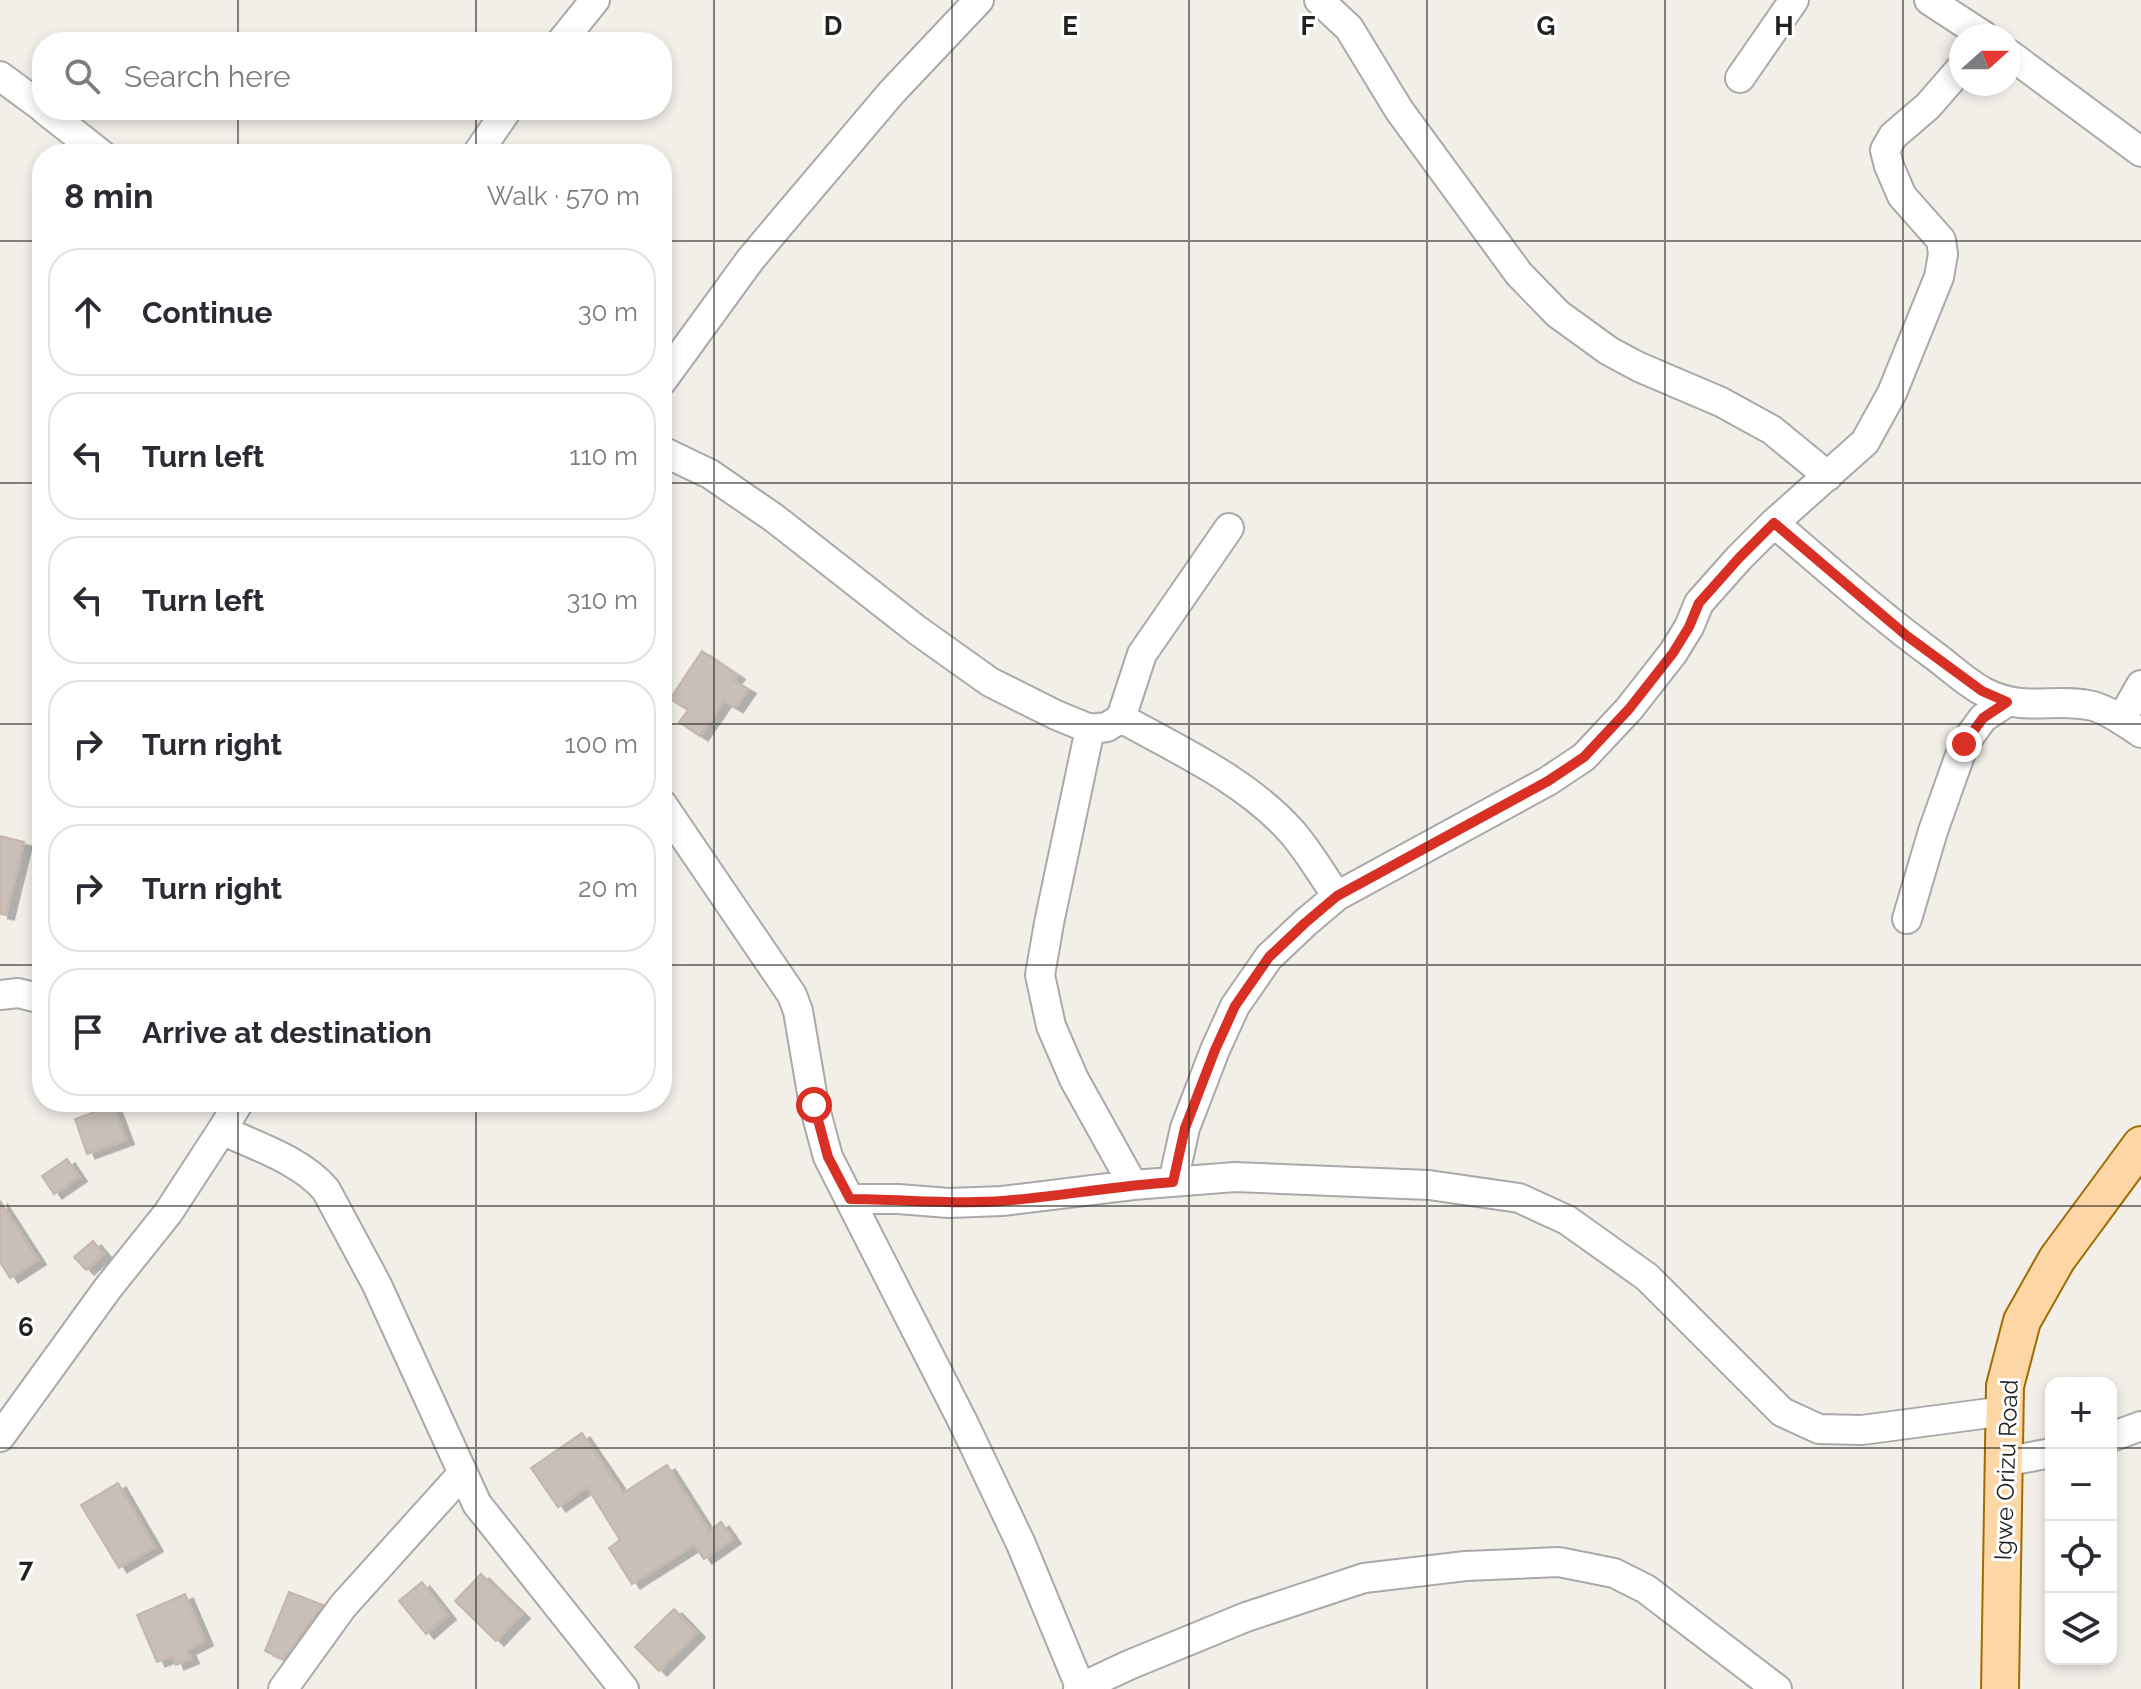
<!DOCTYPE html>
<meta charset="utf-8">
<style>
body{margin:0;font-family:Raleway,sans-serif;background:#f7f7f7;color:#2b2b33}
.controls{position:absolute;right:24px;bottom:24px;display:grid;overflow:hidden;border-radius:16px;box-shadow:0 4px 12px #0003}
.controls button{width:72px;height:72px;display:grid;place-items:center;padding:0;border:0;border-bottom:2px solid #e1e1e2;background:#fff;color:#2b2b33;font:40px sans-serif}
.compass{position:absolute;left:1949px;top:24px;width:72px;height:72px;border-radius:50%;background:#fff;box-shadow:0 4px 12px #0003;rotate:69deg}
.stop{position:absolute;width:24px;height:24px;margin:-18px;border:6px solid #d93025;border-radius:50%;background:#fff}
.stop.end{background:#d93025;border-color:#fff;box-shadow:0 2px 8px #0008}
.list{margin:0;padding:0;list-style:none}
h2{display:flex;justify-content:space-between;align-items:center;height:104px;margin:0;padding:0 32px;font-size:34px}
h2 small{font-size:26px;font-weight:400;color:#7c7c81}
.list li{display:grid;grid-template-columns:52px 1fr auto;gap:24px;align-items:center;box-sizing:border-box;height:128px;margin:0 16px 16px;padding:0 16px;border:2px solid #e1e1e2;border-radius:32px}
.list b{display:block;font-size:30px;white-space:nowrap}
.list em{font-size:26px;font-style:normal;color:#7c7c81}
.icon{flex:none;width:44px;height:44px;fill:none;stroke:currentColor;stroke-width:2;stroke-linecap:round;stroke-linejoin:round}
.map{position:relative;flex:none;width:2141px;height:1689px;overflow:hidden}
.search{position:absolute;background:#fff;box-shadow:0 4px 12px #0003;left:32px;top:32px;width:640px;height:88px;display:flex;align-items:center;gap:20px;box-sizing:border-box;padding:0 28px;border-radius:32px;color:#7c7c81;font-size:30px}
.panel{position:absolute;background:#fff;box-shadow:0 4px 12px #0003;left:32px;top:144px;width:640px;height:968px;border-radius:32px}
.map>svg:first-child{display:block}
.building{fill:#c7bfb8;stroke:#c4b6ab;stroke-width:2;filter:url(#shadow)}
.lines{fill:none;stroke-linecap:round;stroke-linejoin:round}
.minor-casing{stroke:#a9a9a9;stroke-width:32}
.major-casing{stroke:#a06b00;stroke-width:40}
.minor{stroke:#fff;stroke-width:28}
.major{stroke:#fcd6a4;stroke-width:36}
.route{stroke:#d93025;stroke-width:10}
.grid{fill:none;stroke:#222;stroke-width:2;stroke-opacity:0.55}
.labels{text-anchor:middle;dominant-baseline:central;stroke-width:6;stroke-linejoin:round;paint-order:stroke}
.street-label{font-size:24px;fill:#222;stroke:#fff}
.grid-label{font-size:26px;text-anchor:middle;font-weight:bold;fill:#222;stroke:#fff;stroke-width:6;stroke-linejoin:round;paint-order:stroke}
</style>
<div class="map">
<svg width="2141" height="1689" viewBox="0 0 2141 1689">
<defs>
<filter id="shadow"><feDropShadow dx="8" dy="4.5" stdDeviation="0" flood-color="#0004"/></filter>
</defs>
<rect width="100%" height="100%" fill="#f2efe9"/>
<!-- building -->
<path class="building" d="M702,651L737,675L733,680L748,689L735,708L724,701L700,736L679,722L688,710L670,699Z
M0,836L24,842L6,915L0,914Z
M113,1105L126,1140L87,1154L75,1119Z
M67,1159L79,1177L54,1194L42,1176Z
M0,1201L38,1260L10,1278L0,1262Z
M93,1241L104,1254L86,1270L74,1257Z
M582,1433L623,1493L667,1465L709,1531L721,1522L733,1539L704,1559L694,1545L632,1584L609,1548L620,1540L587,1487L558,1507L531,1468Z
M118,1483L155,1547L119,1568L81,1505Z
M481,1574L522,1614L496,1641L455,1601Z
M422,1582L448,1615L426,1634L399,1601Z
M289,1592L323,1605L284,1659L265,1651Z
M185,1594L205,1641L187,1650L191,1659L176,1665L173,1656L157,1662L137,1615Z
M674,1609L697,1633L659,1671L635,1647Z"/>
<g class="lines">
<!-- minor casing -->
<g class="minor-casing">
<path id="minor" d="M1319,0L1349,28L1399,110L1519,274L1558,314L1609,351L1639,367L1721,402L1772,430L1828,476
M1929,0L1984,36
M561,42L595,0
M2009,54L2141,152
M0,76L42,107
M1740,78L1794,0
M45,110L101,154
M477,154L507,110
M662,381L750,260L781,223L892,92L979,0
M662,451L710,474L774,518L917,630L990,682L1056,715L1090,729L1107,727L1121,718L1142,654L1229,528
M1774,523C1827,568 1879,615 1935,656C1951,668 1967,683 1984,692C2024,713 2053,697 2093,706C2110,711 2126,723 2141,733
M1121,718C1180,751 1245,780 1291,831C1308,850 1322,875 1337,896
M2121,720L2141,685
M1090,729L1049,923L1040,975L1051,1026L1074,1079L1133,1185
M662,804L792,995L798,1011L814,1105L828,1157L963,1422L1021,1544L1081,1689
M1907,919L1933,831L1964,744L1983,718L2007,702
M0,995L18,993L42,999
M222,1130C257,1147 301,1160 326,1190L377,1285L477,1504L624,1689
M1173,1182L1185,1128L1215,1050L1235,1006L1269,957L1305,923L1337,896L1548,781L1584,757L1629,709L1673,653L1689,627L1699,603L1739,558L1774,523L1865,442L1892,393L1939,277L1943,254L1941,240L1902,196L1889,166L1885,150L1893,136L1928,106L1961,68
M850,1199H898L949,1203L1002,1201L1133,1185L1235,1177L1429,1185L1519,1198L1567,1220L1647,1277L1782,1412L1819,1429L1862,1430L2005,1411
M0,1437L108,1288L168,1213L222,1130L239,1102
M2111,1437L2141,1426
M2004,1462L2051,1453
M283,1689L343,1606L463,1473
M1078,1689L1129,1665L1246,1617L1364,1578L1466,1566L1559,1562L1614,1573L1646,1589L1777,1689"/>
</g>
<!-- major casing -->
<g class="major-casing">
<path id="major" d="M2000,1689L2005,1386L2022,1321L2057,1259L2141,1145"/>
</g>
<!-- minor -->
<use href="#minor" class="minor"/>
<!-- major -->
<use href="#major" class="major"/>
</g>
<g class="lines">
<!-- route -->
<path class="route" d="M814,1105L828,1157L850,1199C901,1199 952,1205 1003,1201C1060,1196 1116,1186 1173,1182L1185,1128L1215,1050L1235,1006L1269,957L1305,923L1337,896L1548,781L1584,757L1629,709L1673,653L1689,627L1699,603L1739,558L1774,523L1907,636L1982,691L2007,702L1983,718L1964,744"/>
</g>
<!-- grid -->
<path class="grid" d="M238,0V42M476,0V42M714,0V1689M952,0V1689M1189,0V1689M1427,0V1689M1665,0V1689M1903,0V1689M238,110V154M476,110V154M0,241H42M662,241H2141M0,483H42M662,483H2141M0,724H42M662,724H2141M0,965H42M662,965H2141M238,1102V1689M476,1102V1689M0,1206H2141M0,1448H2051M2111,1448H2141"/>
<g class="labels">
<!-- street labels -->
<g class="street-label">
<text transform="translate(2006 1470) rotate(-88)">Igwe Orizu Road</text>
</g>
</g>
<g class="grid-label">
<text x="833" y="35">D</text>
<text x="1070" y="35">E</text>
<text x="1308" y="35">F</text>
<text x="1546" y="35">G</text>
<text x="1784" y="35">H</text>
<text x="26" y="1336">6</text>
<text x="26" y="1577">7</text>
</g>
</svg>
<div class="controls">
<button>+</button>
<button>−</button>
<button><svg class="icon" aria-label="locate" viewBox="0 0 24 24"><circle cx="12" cy="12" r="6"/><path d="M12 2v4M12 18v4M2 12h4M18 12h4"/></svg></button>
<button><svg class="icon" aria-label="layers" viewBox="0 0 24 24"><path d="M12 4l9 5-9 5-9-5zM3 14l9 5 9-5"/></svg></button>
</div>
<svg class="compass" viewBox="-18 -18 36 36"><path d="M0-13l5 13h-10z" fill="#e53935"/><path d="M0 13l5-13h-10z" fill="#7c7c81"/></svg>
<div class="stop" style="left:814px;top:1105px"></div>
<div class="stop end" style="left:1964px;top:744px"></div>
<div class="search"><svg class="icon" aria-label="search" viewBox="0 0 24 24"><circle cx="10" cy="10" r="6"/><path d="M15 15l6 6"/></svg>Search here</div>
<section class="panel">
<h2>8 min<small>Walk · 570 m</small></h2>
<ul class="list">
<li><svg class="icon" aria-label="ahead" viewBox="0 0 24 24"><path d="M12 20V5M6 11l6-6 6 6"/></svg><div><b>Continue</b></div><em>30 m</em></li>
<li><svg class="icon" aria-label="left" viewBox="0 0 24 24"><path d="M17 20v-9H6M10 6l-5 5 5 5"/></svg><div><b>Turn left</b></div><em>110 m</em></li>
<li><svg class="icon" aria-label="left" viewBox="0 0 24 24"><path d="M17 20v-9H6M10 6l-5 5 5 5"/></svg><div><b>Turn left</b></div><em>310 m</em></li>
<li><svg class="icon" aria-label="right" viewBox="0 0 24 24"><path d="M7 20v-9h11M14 6l5 5-5 5"/></svg><div><b>Turn right</b></div><em>100 m</em></li>
<li><svg class="icon" aria-label="right" viewBox="0 0 24 24"><path d="M7 20v-9h11M14 6l5 5-5 5"/></svg><div><b>Turn right</b></div><em>20 m</em></li>
<li><svg class="icon" aria-label="arrive" viewBox="0 0 24 24"><path d="M6 21V4h12l-3 4 3 4H6"/></svg><div><b>Arrive at destination</b></div></li>
</ul>
</section>
</div>
